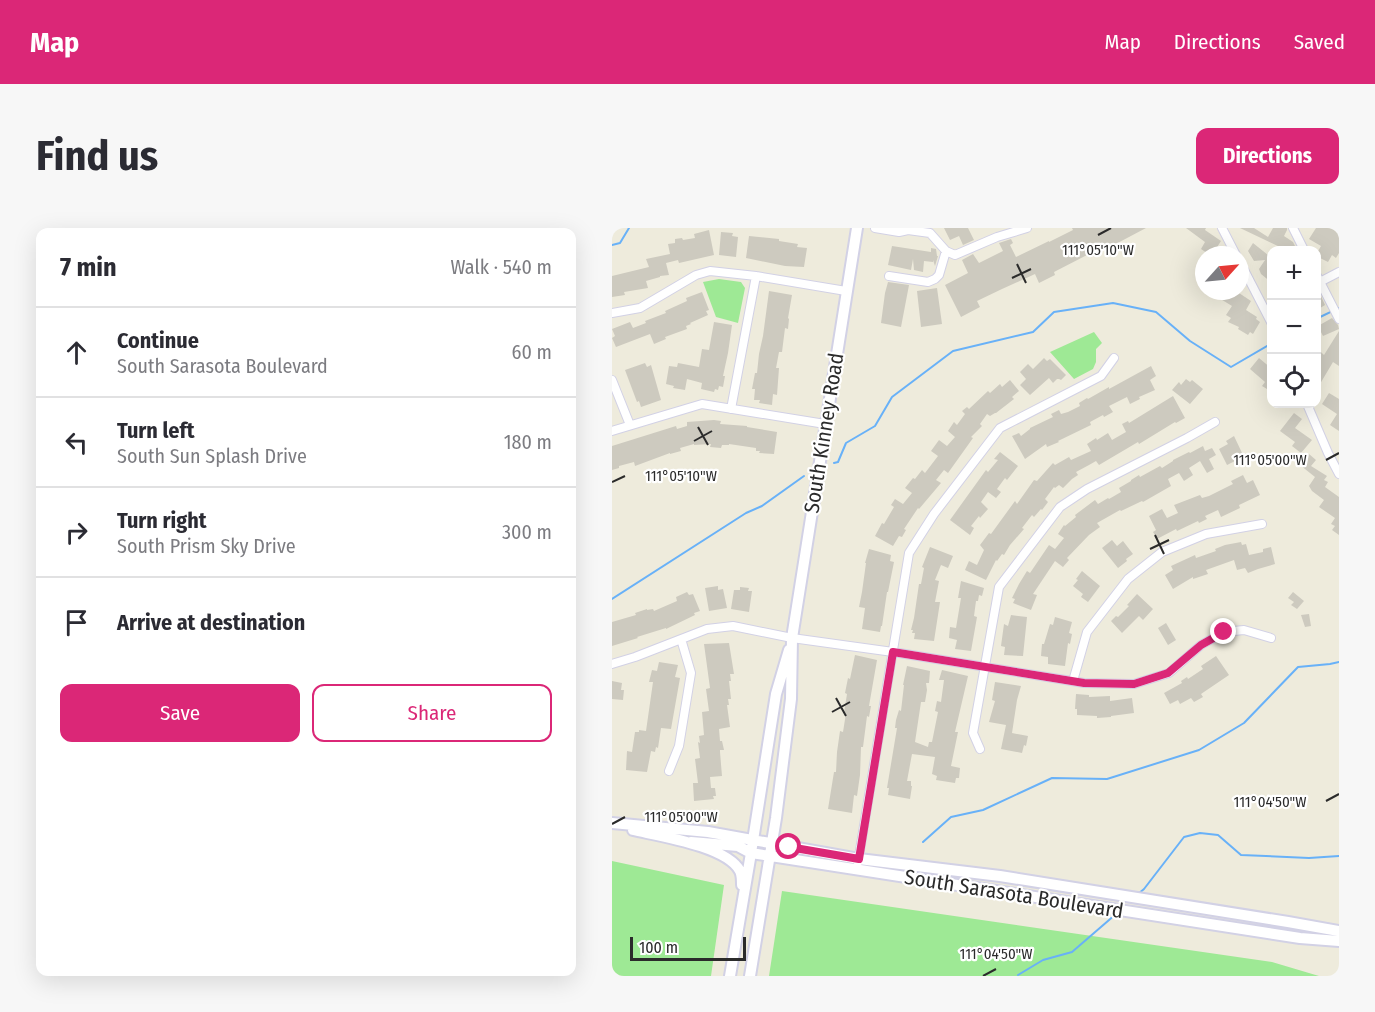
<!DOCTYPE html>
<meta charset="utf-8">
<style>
body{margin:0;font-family:"Fira Sans Condensed",sans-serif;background:#f7f7f7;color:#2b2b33}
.controls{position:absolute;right:18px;top:18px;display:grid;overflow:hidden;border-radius:12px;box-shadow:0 6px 24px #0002}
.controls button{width:54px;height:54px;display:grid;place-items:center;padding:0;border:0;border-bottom:2px solid #e1e1e2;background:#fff;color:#2b2b33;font:30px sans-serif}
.compass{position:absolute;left:583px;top:18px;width:54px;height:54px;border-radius:50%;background:#fff;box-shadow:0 6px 24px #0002;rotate:63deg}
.scale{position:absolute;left:18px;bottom:15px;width:116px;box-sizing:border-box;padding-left:6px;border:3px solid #2b2b2b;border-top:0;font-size:16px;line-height:21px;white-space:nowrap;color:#2b2b2b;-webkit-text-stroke:4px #fff;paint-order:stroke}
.stop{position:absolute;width:18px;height:18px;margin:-14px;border:4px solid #db2777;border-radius:50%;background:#fff}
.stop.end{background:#db2777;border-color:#fff;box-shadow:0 2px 6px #0008}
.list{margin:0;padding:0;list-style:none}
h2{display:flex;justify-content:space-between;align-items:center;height:78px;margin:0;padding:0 24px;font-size:26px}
h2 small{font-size:20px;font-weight:400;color:#7c7c81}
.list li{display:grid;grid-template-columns:39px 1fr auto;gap:18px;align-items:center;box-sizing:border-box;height:90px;padding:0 24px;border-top:2px solid #e1e1e2}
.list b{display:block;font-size:22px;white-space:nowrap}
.list p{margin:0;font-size:20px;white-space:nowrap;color:#7c7c81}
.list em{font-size:20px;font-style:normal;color:#7c7c81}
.actions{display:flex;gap:12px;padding:18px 24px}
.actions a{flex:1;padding:14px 0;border:2px solid #db2777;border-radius:12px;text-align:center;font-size:21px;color:#db2777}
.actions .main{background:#db2777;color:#fff}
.icon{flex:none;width:33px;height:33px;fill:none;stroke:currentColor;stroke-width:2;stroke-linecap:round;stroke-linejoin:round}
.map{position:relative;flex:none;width:727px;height:748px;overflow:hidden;border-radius:12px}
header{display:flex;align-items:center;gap:36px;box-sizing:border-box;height:84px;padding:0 30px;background:#db2777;color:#fff}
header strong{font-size:28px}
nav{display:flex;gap:33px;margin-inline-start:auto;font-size:21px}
.intro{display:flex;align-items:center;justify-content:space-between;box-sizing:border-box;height:144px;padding:0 36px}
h1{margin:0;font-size:42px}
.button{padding:15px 27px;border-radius:12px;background:#db2777;color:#fff;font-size:21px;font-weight:700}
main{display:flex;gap:36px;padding:0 36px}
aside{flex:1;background:#fff;border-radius:12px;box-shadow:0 6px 24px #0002}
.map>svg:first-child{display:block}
.green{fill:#9ee995}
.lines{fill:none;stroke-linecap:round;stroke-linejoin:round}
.stream{stroke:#68b1f8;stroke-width:2}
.building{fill:#cdcabf}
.street-casing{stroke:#d2d1e5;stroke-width:10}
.secondary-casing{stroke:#d2d1e5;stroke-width:14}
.street{stroke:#fff;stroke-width:8}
.secondary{stroke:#fff;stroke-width:10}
.route{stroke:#db2777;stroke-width:8}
.ticks{fill:none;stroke:#2b2b2b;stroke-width:2}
.labels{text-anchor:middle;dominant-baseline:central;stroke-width:4.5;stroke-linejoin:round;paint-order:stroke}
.street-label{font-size:21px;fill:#2b2b2b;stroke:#fff}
.ticks-label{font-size:15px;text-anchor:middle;fill:#2b2b2b;stroke:#fff;stroke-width:4.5;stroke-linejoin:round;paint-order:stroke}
</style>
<header>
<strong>Map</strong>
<nav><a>Map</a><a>Directions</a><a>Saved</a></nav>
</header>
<div class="intro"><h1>Find us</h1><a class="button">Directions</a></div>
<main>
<aside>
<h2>7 min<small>Walk · 540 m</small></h2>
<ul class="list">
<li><svg class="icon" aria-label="ahead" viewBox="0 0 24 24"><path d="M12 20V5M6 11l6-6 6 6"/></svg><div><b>Continue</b><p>South Sarasota Boulevard</p></div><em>60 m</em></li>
<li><svg class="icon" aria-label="left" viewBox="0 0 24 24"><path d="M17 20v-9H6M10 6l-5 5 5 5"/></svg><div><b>Turn left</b><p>South Sun Splash Drive</p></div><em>180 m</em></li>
<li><svg class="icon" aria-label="right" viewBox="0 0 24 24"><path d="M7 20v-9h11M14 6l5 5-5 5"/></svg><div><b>Turn right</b><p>South Prism Sky Drive</p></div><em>300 m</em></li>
<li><svg class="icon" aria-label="arrive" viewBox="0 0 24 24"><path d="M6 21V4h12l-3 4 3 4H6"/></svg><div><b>Arrive at destination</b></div></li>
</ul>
<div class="actions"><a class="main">Save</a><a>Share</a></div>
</aside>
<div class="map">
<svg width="727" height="748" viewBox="0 0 727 748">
<rect width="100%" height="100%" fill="#eeebdc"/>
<!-- green -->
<path class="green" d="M107,51L129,54L133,60L126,95L104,89L91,54Z
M482,104L490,115L484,121V134L481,141L462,151L438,124Z
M0,633L112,657L99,748H0Z
M170,663L660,734L707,748H157Z"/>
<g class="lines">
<!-- stream -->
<path class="stream" d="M0,17L8,15L17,0
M704,91L727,80
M222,235L226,234L234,215L263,198L280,169L341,123L421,104L442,84L501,75L544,84L578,113L619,139L660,115
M0,371L134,285L150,278L192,248
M311,614L339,589L371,582L440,550L495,551L587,522L632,495L686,439L718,436L727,434
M526,666L532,661L572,609L588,605L606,607L629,627L697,630L727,628
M406,747L431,732L460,724L504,686"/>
</g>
<!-- building -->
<path class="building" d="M332,0H356L362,12L351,17L347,8L338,12Z
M460,0H534L500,18L499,16L476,29L475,27L442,44L443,47L427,55L423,46L390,61L365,73L368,79L349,89L333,57L356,45L350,32L361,26L367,35L391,23L387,15L399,11L401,15L398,17L404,29L437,13V14L461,2Z
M574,0H594L593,2L609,13L600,27H598L589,21L593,14Z
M628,0H642L656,9L661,0H675V2L672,8L681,14L683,18L680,22H674Z
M704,0H727V25L724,30L720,27L716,34L708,30L709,27L705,25L709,18L697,11Z
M97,2L102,27L67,35L66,32L54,35L57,47L48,48V49L34,53L36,60L12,64L13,67L0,69V48L37,39L34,31L58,26L56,16L63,15V11L70,10L71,12L83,10L82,6Z
M109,4L121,5L120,8L126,9L124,29L107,27Z
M137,8L167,11V13L186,16L185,19L195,20L192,39L173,38L134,30Z
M641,15L656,27L660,21V55L649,46L647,41L653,32L642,33L636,23Z
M280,18L319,24V20L324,21L325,28H326L323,38L321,32V34L312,33L311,44L302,42L301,31L299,42L276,37Z
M276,54L297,57L289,99L269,95L273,65Z
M325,60L330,96L309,99L305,63Z
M157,63L180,67L176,90L177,91L176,101L173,100L170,124H167L164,140H167L165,167L161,166L160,177L147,175L148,172H142L143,161H140L143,145H145L147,126L151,108Z
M611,63H624L639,73L634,82L645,89L644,91L648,94L641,106L638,104L636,107L626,101L627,99L616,94L619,90L614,87L620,78L607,70Z
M90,64L97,82L94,83L96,87L78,95L79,96L74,98L75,101L53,109L54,111L42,116L38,106L4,119L0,110L3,108L0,101L18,94L21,100L34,95L33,93L54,85L53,83L75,73L74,70Z
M708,66L713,77L705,82V68Z
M720,90L726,97L727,101L711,108L706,98Z
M102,94L120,97L116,125L111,148H113L111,159L107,158L106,162L103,161L102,164L89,161L90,155L75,151L73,162L61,160L62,158L54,156L57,138L65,139L66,135L87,139L90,121L97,122Z
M727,103V138L721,134L705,161V120L712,127Z
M432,130L435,133L438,131L454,147L449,152L447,151H445L441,155L437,150L418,167L408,157L414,151L408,144L416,136L421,141Z
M647,130L660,141V164L650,158L653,154L638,141Z
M33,135L35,139L39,137L49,172L29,179L27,173L25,174L13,142Z
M539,138L544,148L538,152L543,162L527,169L528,171L518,176L515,169L497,178L501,184L492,189L491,187L478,194L479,197L446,213L447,214L435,219L434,216L413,231L400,208L407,205L409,208L418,201V200L441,189L439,186L447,182L449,186L456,184L468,178L467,175L475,170L476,171L497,159V161Z
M574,151L578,154L580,152L591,161L578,176L560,162L567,154L569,157Z
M398,152L407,163L400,169L402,171L384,185H383L378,188L375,186L368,196L370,198L359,209L361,210L336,245L332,242L324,252L329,255L307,281L306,280L292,301L294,302L290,309L287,308L281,318L263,308L270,295L272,296L282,279L279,277L283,271L291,276L300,265L293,260L301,250L303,251L310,242L313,245L326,228L319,223L327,212L335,218L343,209L336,203L342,194L345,197L353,186L350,183L355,179L357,181L376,163L378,165L388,156L390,159Z
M717,165L727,171V203L718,197L725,186L710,176Z
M561,168L573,190L564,195L563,194L527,216L526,214L487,237L484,233L477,237L464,244L466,247L460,251L451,260L447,257L443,260L442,259L433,271L436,274L430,282L429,281L422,289L420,287L410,300L412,301L398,317L392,327L390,326L385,333L384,332L374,352L353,342L357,333L365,337L372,322L368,317L377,305L379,306L403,273L405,276L422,252L425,253L441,235L443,237L457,229L459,232L479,223L475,216L484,210L485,212L496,205L500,212L514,204L510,196L516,193L517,195Z
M682,185L690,191L683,200L700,212L689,225L680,218L683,214L668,203Z
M102,192L109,193L108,196L135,198V199L165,204L162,226L147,225L148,223H144V220L117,216V217H110L109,220L98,219L99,216L82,217V216L68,220L69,223L58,226V225L23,238L22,234L7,238V240L0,242V218L64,198L65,201L75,198V194Z
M622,208L631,227L628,228L629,230L615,237L607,221L616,216L614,213Z
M591,218L593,223L600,220L604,227L597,231L602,241L595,245L588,233L577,240L581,247L572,253L567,245L556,251L559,258L531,274L530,273L509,283L508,282L485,295L488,299L477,307L455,330L457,332L451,339L443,333L421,366L425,367L419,382L401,375L403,371L400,370L407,356L415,343L418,345L437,317L443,321L452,310L446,306L452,297L453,298L464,289L463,287L483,272L486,276L496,270L497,271L509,264L507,260L519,253V252L527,247L528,249L548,238L550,240L561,233V232L577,224L578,225Z
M388,224L406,238L395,252L393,250L385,261L389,264L384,270L376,264L369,274L376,281L368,290L367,288L359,298L362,300L358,307L338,292L374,242L376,244L386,232L382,231Z
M697,226L704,232L699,238L715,248L712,252L716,254L713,259L727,269V307L720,302L723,298L719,296L723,290L707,279L712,272L700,263L697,258L703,249L683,233L685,229L692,233Z
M631,247L635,255L641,252L648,267L627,277L628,280L609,289L606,282L593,288L595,291L587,295L586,293L565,303L564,301L545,311L541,304L544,302L537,288L550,281L555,290L566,285L562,277L588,267L590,270L597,268L621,256L619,253Z
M500,312L505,318L511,313L521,326L514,331L515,333L506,340L490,320Z
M629,314L630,317L634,316L637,327L651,324V321L659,319L663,336L646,341L636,345L633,340L625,342L622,332L594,342L596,346L581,351V349L561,361L553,347L561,342L559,338L583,327L584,330L604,323L603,321L613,317Z
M318,319L341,328L336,340L329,337L323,352L327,353L323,374H328L322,413L302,411L303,405H300L301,402H299L302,390L307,356H309L312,340L310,339Z
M257,321L279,327L278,333L282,334L276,364H275L270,398H269L268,404L250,401L253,380L247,379L250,364L254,335H253Z
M470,343L488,358L476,374L469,369L471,366L461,358L466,352L464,351Z
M349,353L372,360L370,368L367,367L366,373H364L362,388L365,389L359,423L343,421L345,412L337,410L338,399L344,400L349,370H346Z
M106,358V362L111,361L115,380L97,383L93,360Z
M128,359L137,360L136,363H140L137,384L119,381L122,362H128Z
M75,364L77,367L81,366L88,383L82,385L83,387L54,401V400L25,409L26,410L0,418V394L24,387L23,385L35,381V382L41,381L42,383L65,373L64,369Z
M681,364L692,373L685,381L679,377L682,374L676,370Z
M525,366L541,381L531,392L527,388L510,405L499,393L504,388L506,389L517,378L515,377Z
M697,386L699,398L693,399L689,387Z
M399,387L415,389L411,428L392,427L393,419L389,418L392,396L396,398Z
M443,389L460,394L457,405L460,406L458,416L456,415L453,438L436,436V429L429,428L430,416H432L438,396L441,397Z
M554,395L564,412L556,417L546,400Z
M117,415L122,446H118L119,453H117L119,471H116L117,477H115L118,499L107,501L108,513H110L112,522H108V524L110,548L98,549L99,560H103L104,568H101L102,571L82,573L81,555H86L83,531L88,530L86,514L88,515L87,508L92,507L90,484L97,483L94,461L98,460L92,416Z
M243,427L265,432L257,478H259L257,489L255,488L251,519H249L248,547L245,568L242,567L240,585L216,581L222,544H224L225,524L228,503L231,504L234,485H232L235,466L233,465L236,450L238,451Z
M604,428L617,447L589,466L591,469L582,474L579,470L568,476L566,472L558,476L552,465L570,455L569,453L575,449L576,451L591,441L589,438Z
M47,434L66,437L63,449L68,450L59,501L49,500L46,520L44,519L43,524L39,523L35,544L14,542L15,523L20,524L23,504H27V502L34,503L41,454H37L40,442L45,443Z
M295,438L318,443L317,455H314L315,462L313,474H309L303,514L316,519L317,514H320L326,484L323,483L325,473L329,474L332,452H327L330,442L356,448L343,504H346L339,538L348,540L347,550H344L343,555L324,552L325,548L320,546L323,529L300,526L295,553H299V558H300L298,571L276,567L277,560H275L285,500H283L284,492L287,482L289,483L292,457H291Z
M0,453L10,455L9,462H12L11,472L0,471Z
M383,454L409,458L405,472L400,505L416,508L414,518L412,517L410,525L389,521L394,497L377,494L383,473L380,472Z
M464,466L477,467V469L498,468V473L520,470L522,485L499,488V489L485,490V488L465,487V481H463Z"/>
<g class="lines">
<!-- street casing -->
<g class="street-casing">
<path id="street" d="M263,0L287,4L296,2
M292,0L296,2L318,5L334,23L343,27L385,9L415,0
M610,0L624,27
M681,0L692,22
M628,34L660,96
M704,46L727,91
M277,48L316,54L323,51L327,47L334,23
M704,56L727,44
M0,85L28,80L84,47L98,43L144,48L234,63
M0,152L18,197
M695,176L716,225L727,246
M119,181L144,48
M0,203L90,176L213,196
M0,436L23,429L95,401L121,398L180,410L281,424L472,455L522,456L557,445L589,417L612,404L632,402L659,410
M461,453L475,404L516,351L550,324L594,306L650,296
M368,521L361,505L387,359L448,279L475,261L575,210L603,194
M57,543L67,518L79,445L69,411
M246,634L297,325L322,286L388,200L489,148L502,130"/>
</g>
<!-- secondary casing -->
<g class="secondary-casing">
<path id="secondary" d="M0,595L96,604L247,631L388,648L676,694L727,703
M21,602C47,608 115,618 128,643C130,647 130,653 130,657
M79,614L126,618L139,625L688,710L727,713
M118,748L139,625L164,466L177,422
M138,748L164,590L179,471L180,410L245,0"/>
</g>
<!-- street -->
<use href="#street" class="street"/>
<!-- secondary -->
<use href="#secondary" class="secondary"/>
</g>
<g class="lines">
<!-- route -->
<path class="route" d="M177,619L247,631L281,424L472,455L522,456L556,445L589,417L612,404"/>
</g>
<!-- ticks -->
<path class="ticks" d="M486,7L499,0M405,36L414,55M400,50L419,41M86,199L96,217M82,213L100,203M714,232L727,225M0,254L13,248M543,307L552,326M538,321L557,312M224,470L234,488M220,484L238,474M714,573L727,566M0,596L13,589M371,748L384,741"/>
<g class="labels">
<!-- street labels -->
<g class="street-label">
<text transform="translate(212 205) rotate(-81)">South Kinney Road</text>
<text transform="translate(402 666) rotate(9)">South Sarasota Boulevard</text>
</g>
</g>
<g class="ticks-label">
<text x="486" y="27">111°05'10"W</text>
<text x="658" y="237">111°05'00"W</text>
<text x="69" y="253">111°05'10"W</text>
<text x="658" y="579">111°04'50"W</text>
<text x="69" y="594">111°05'00"W</text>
<text x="384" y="731">111°04'50"W</text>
</g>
</svg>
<div class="controls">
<button>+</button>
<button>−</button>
<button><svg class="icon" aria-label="locate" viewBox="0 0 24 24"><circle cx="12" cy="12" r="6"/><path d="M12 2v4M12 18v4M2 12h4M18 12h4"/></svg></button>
</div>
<svg class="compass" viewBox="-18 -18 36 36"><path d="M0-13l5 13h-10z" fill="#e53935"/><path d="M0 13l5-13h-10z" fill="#7c7c81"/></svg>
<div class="scale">100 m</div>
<div class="stop" style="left:177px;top:619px"></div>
<div class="stop end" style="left:612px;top:404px"></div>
</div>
</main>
